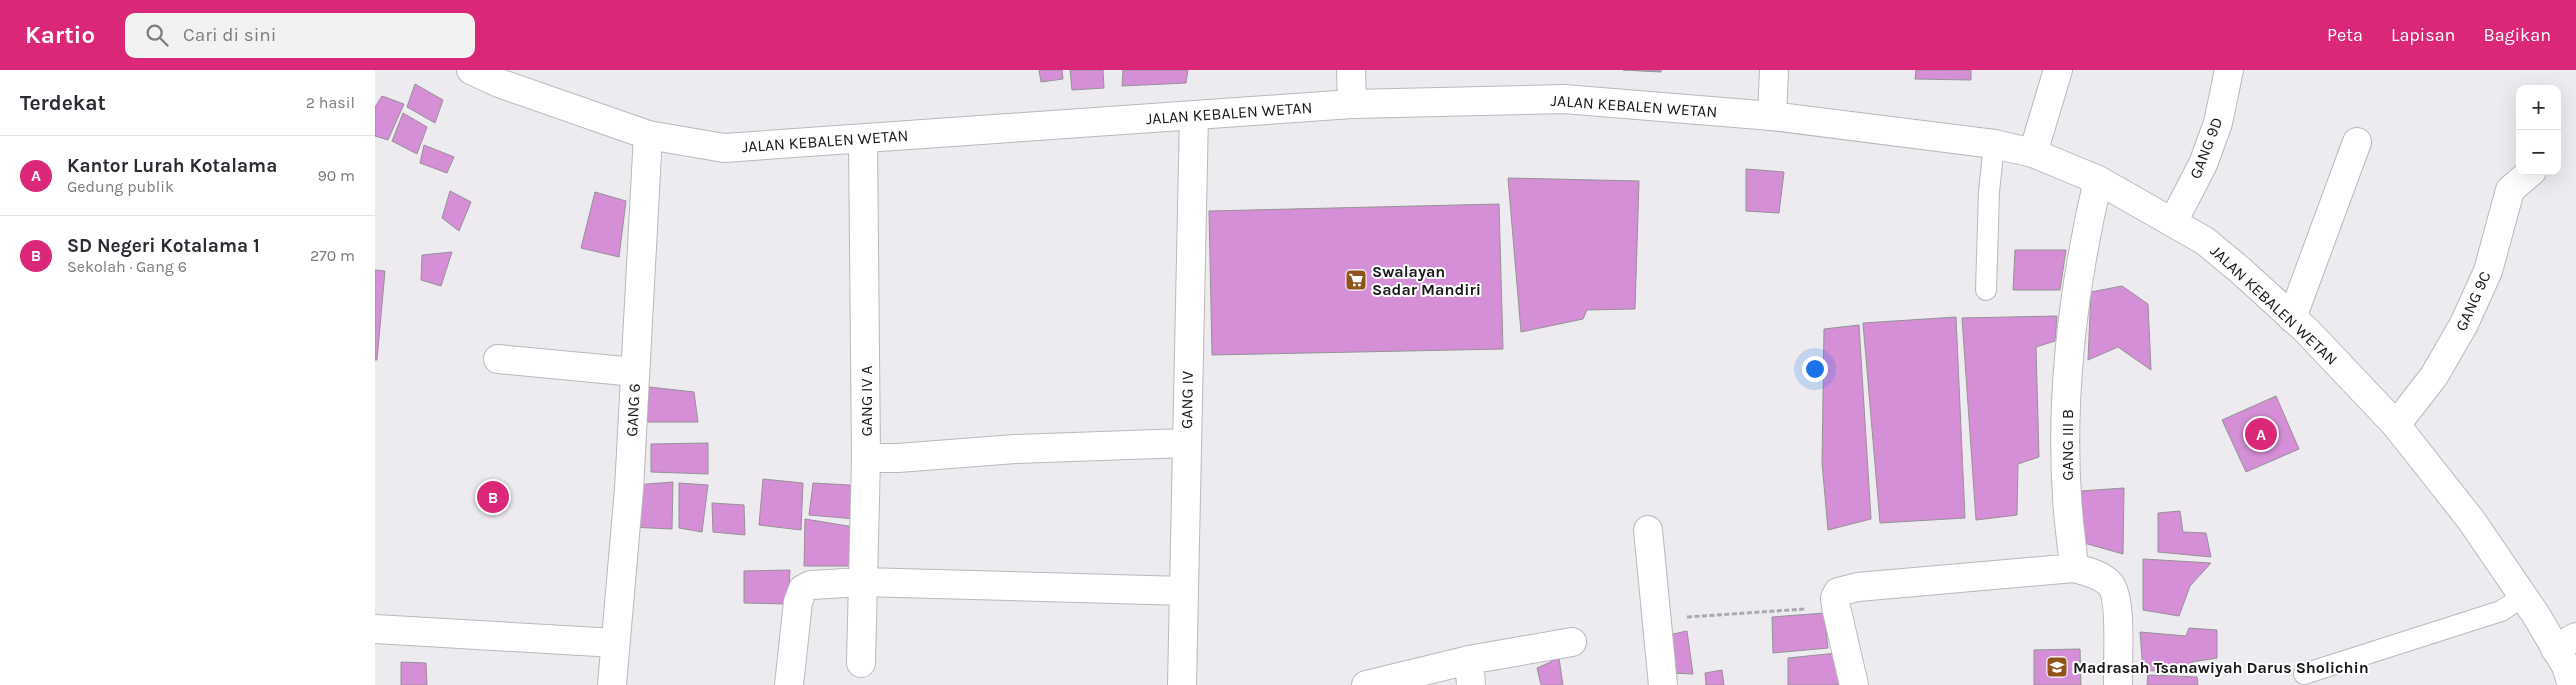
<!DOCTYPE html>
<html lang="id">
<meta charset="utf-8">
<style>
body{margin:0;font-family:Karla,sans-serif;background:#f2f2f3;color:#2b2b33}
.controls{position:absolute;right:15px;top:15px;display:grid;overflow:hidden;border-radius:10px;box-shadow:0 5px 20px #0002}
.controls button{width:45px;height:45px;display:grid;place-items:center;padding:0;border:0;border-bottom:1px solid #e1e1e2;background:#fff;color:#2b2b33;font:25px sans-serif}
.you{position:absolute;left:1439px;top:298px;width:18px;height:18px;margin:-12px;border:4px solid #fff;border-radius:50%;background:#1a73e8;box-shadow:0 0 0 8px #1a73e833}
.badge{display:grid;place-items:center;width:32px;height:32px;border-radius:50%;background:#db2777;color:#fff;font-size:16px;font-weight:700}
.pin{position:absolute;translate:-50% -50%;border:2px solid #fff;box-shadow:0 1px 5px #0006}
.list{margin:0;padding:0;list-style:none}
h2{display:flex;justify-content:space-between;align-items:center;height:65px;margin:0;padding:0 20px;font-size:21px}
h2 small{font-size:16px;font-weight:400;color:#7c7c81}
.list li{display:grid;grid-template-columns:32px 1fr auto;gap:15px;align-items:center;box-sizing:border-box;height:80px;padding:0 20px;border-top:1px solid #e1e1e2}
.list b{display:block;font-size:19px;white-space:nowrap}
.list p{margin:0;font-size:16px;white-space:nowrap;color:#7c7c81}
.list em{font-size:16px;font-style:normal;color:#7c7c81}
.icon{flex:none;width:28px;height:28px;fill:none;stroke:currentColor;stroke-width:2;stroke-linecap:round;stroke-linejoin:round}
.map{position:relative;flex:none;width:2201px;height:615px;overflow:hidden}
header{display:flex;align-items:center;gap:30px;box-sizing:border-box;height:70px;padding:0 25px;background:#db2777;color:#fff}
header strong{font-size:24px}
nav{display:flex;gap:28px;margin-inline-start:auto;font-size:18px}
.search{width:350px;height:45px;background:#f2f2f3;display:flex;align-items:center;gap:12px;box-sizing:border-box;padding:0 18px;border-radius:10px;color:#7c7c81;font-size:19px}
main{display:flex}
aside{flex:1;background:#fff}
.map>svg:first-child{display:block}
.building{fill:#d48fd6;stroke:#959295}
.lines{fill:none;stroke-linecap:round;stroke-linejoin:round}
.lane-casing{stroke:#bab8bc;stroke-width:22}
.street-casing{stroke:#bab8bc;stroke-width:30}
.secondary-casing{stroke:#bab8bc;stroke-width:30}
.path{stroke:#aba9ac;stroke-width:3;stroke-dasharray:5 2.5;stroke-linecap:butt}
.lane{stroke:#fff;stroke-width:20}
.street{stroke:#fff;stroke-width:28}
.secondary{stroke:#fff;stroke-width:28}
.labels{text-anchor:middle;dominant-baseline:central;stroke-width:4;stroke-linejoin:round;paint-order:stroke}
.street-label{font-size:16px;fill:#191819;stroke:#fff}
.poi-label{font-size:16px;font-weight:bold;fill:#191819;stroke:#fff;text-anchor:start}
</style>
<header>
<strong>Kartio</strong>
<div class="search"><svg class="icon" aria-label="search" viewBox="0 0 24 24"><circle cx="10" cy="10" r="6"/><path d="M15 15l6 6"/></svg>Cari di sini</div>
<nav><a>Peta</a><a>Lapisan</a><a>Bagikan</a></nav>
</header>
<main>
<aside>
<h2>Terdekat<small>2 hasil</small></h2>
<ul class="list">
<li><span class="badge">A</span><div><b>Kantor Lurah Kotalama</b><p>Gedung publik</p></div><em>90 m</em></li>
<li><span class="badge">B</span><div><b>SD Negeri Kotalama 1</b><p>Sekolah · Gang 6</p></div><em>270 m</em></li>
</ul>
</aside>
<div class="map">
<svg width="2201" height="615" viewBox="0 0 2201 615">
<rect width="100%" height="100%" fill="#edebef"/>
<!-- building -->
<path class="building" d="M664,0H687L688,9L666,12Z
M695,0H728L729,18L697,20Z
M748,0H813L811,13L747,16Z
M1248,0H1286V2Z
M1541,0H1596V10L1540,9Z
M40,14L68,30L60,53L32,37Z
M7,26L29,34L13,70L0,66V37Z
M28,43L52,57L42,84L17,71Z
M49,75L79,87L72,103L45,93Z
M1371,99L1409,102L1404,143L1371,141Z
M1133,108L1264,111L1260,239L1212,240L1208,249L1146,262Z
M75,121L96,132L84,161L67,148Z
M220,122L251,131L244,187L206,178Z
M1124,134L1128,279L837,285L834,141Z
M1640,180H1691L1685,220H1638Z
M77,182L66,216L46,210L47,185Z
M0,200L10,201L2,290H0Z
M1747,216L1773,234L1776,300L1743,277L1713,290L1716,222Z
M1682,246L1680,271L1661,277L1664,387L1643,394L1642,445L1601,450L1587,248Z
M1581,247L1590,448L1505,453L1488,253Z
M1484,255L1496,449L1453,460L1447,393L1449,259Z
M274,317L319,322L323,352H272Z
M1901,326L1924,379L1871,402L1847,350Z
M333,373V404L276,402V374Z
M388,409L428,413L426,460L384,455Z
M298,412L297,459L255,457L259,415Z
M304,413L333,415L327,462L304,458Z
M438,413L475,415L480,449L434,445Z
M1749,418L1748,484L1709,473L1706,421Z
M337,433L369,435L370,465L338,462Z
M1805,441L1808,462L1831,463L1836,487L1783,482V443Z
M430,449L479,457L476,496H429Z
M1768,489L1836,493L1815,516L1804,546L1768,540Z
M415,500L413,534L369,533V501Z
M1449,543L1453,578L1398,583L1397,547Z
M1814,558L1842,560V588L1817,592L1819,600L1768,601L1765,562L1811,566Z
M1312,561L1318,604L1295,603L1289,566Z
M1705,579L1706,615H1659V580Z
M1462,583L1464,615H1413V588Z
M1184,588L1188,615H1166L1162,598Z
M26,592L51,593L52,615H26Z
M1347,600L1349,615H1331L1330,603Z
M1773,605L1822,607L1823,615H1772Z"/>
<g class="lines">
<!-- lane casing -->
<g class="lane-casing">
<path id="lane" d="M1611,220L1614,122L1619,74
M1929,604L2126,541L2149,526"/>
</g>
<!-- street casing -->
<g class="street-casing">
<path id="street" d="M976,0L977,34
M1397,46L1399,0
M1658,83L1683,0
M1723,110C1699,213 1685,321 1692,427C1693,450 1697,474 1699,498C1711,501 1725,504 1734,513C1748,526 1742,594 1743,615
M1798,152L1828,94L1843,53L1854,0
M1917,248L1982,72
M123,289L260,302
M2021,355L2059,306L2089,254L2113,201L2135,120L2157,101
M491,388H523L640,379L811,373
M1273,460L1288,615
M0,559L240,573
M2180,579L2201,567
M1094,590L1096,615
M486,593L491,388L488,69
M237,615L254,419L273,65
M414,615L423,532L428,519L436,515L488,512L809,521
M807,615L819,45
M991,615L1094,590L1197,572
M1479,615L1461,537L1460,528L1463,522L1483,517L1699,498"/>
</g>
<!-- secondary casing -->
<g class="secondary-casing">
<path id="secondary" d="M96,0L124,13L273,65L349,78L977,34L1189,29L1397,46L1619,74L1658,83L1723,110L1830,171L1865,200L1931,260L2021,355L2096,450L2161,545L2191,596L2197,615"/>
</g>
<!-- path -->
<path class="path" d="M1312,547L1430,539"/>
<!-- lane -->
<use href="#lane" class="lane"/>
<!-- street -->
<use href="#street" class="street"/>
<!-- secondary -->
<use href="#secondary" class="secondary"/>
</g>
<!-- icons -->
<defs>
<g id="supermarket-square" transform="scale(1.125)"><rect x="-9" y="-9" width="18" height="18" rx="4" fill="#92531a" stroke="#fff"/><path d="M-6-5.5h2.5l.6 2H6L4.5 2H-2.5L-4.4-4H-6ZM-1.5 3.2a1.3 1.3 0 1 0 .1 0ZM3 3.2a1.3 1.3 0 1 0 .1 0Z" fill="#fff"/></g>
<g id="school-square" transform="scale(1.125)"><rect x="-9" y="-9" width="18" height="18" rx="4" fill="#92531a" stroke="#fff"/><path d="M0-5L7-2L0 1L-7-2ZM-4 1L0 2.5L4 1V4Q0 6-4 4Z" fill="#fff"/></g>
</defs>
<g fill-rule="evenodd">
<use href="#supermarket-square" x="981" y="210"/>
<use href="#school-square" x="1682" y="597"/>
</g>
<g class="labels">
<!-- street labels -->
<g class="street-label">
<text transform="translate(1259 36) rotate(4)">JALAN KEBALEN WETAN</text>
<text transform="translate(854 43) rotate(-4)">JALAN KEBALEN WETAN</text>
<text transform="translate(450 71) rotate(-4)">JALAN KEBALEN WETAN</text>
<text transform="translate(1831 78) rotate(-69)">GANG 9D</text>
<text transform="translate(2098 231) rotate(-66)">GANG 9C</text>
<text transform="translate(1899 235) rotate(43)">JALAN KEBALEN WETAN</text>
<text transform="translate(812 330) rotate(-89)">GANG IV</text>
<text transform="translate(491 331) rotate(-90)">GANG IV A</text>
<text transform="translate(258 340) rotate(-87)">GANG 6</text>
<text transform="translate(1692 375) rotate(-90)">GANG III B</text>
</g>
<!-- poi labels -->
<g class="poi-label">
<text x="997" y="201">Swalayan<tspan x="997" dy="18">Sadar Mandiri</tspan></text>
<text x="1698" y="597">Madrasah Tsanawiyah Darus Sholichin</text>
</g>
</g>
</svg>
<div class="controls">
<button>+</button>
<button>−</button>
</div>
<div class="you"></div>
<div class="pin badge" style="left:1886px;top:364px">A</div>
<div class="pin badge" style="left:118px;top:427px">B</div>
</div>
</main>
